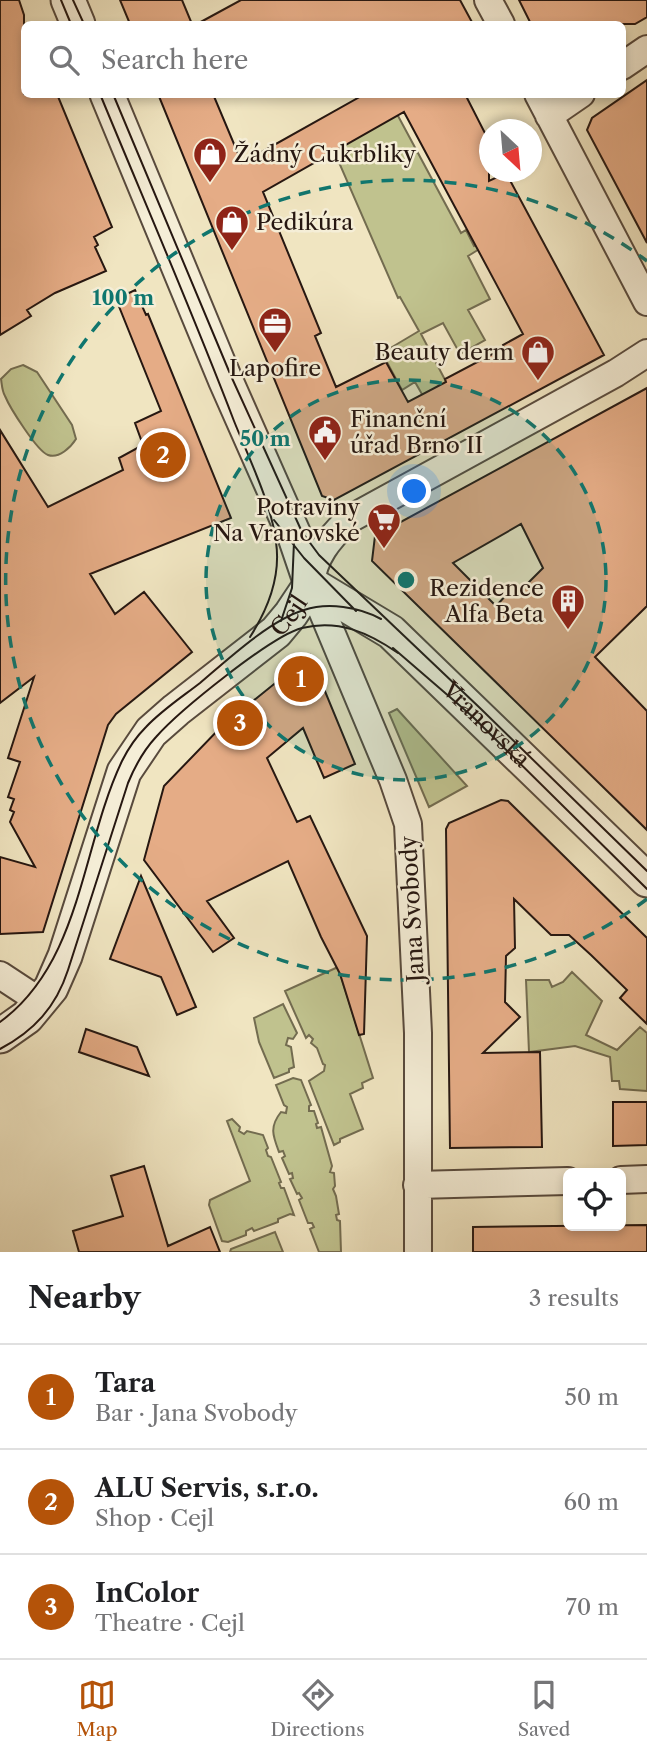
<!DOCTYPE html>
<meta charset="utf-8">
<style>
body{margin:0;font-family:"Libre Caslon Text",serif;background:#f6f6f6;color:#202124}
.controls{position:absolute;right:21px;bottom:21px;display:grid;overflow:hidden;border-radius:10px;box-shadow:0 4px 10px #0003}
.controls button{width:63px;height:63px;display:grid;place-items:center;padding:0;border:0;border-bottom:2px solid #e0e0e0;background:#fff;color:#202124;font:35px sans-serif}
.compass{position:absolute;left:479px;top:119px;width:63px;height:63px;border-radius:50%;background:#fff;box-shadow:0 4px 10px #0003;rotate:154deg}
.you{position:absolute;left:415px;top:492px;width:24px;height:24px;margin:-18px;border:5px solid #fff;border-radius:50%;background:#1a73e8;box-shadow:0 0 0 10px #1a73e833}
.badge{display:grid;place-items:center;width:46px;height:46px;border-radius:50%;background:#b45309;color:#fff;font-size:23px;font-weight:700}
.pin{position:absolute;translate:-50% -50%;border:4px solid #fff;box-shadow:0 2px 7px #0006}
.list{margin:0;padding:0;list-style:none}
h2{display:flex;justify-content:space-between;align-items:center;height:91px;margin:0;padding:0 28px;font-size:30px}
h2 small{font-size:23px;font-weight:400;color:#757577}
.list li{display:grid;grid-template-columns:46px 1fr auto;gap:21px;align-items:center;box-sizing:border-box;height:105px;padding:0 28px;border-top:2px solid #e0e0e0}
.list b{display:block;font-size:26px;white-space:nowrap}
.list p{margin:0;font-size:23px;white-space:nowrap;color:#757577}
.list em{font-size:23px;font-style:normal;color:#757577}
.icon{flex:none;width:38px;height:38px;fill:none;stroke:currentColor;stroke-width:2;stroke-linecap:round;stroke-linejoin:round}
.map{position:relative;flex:none;width:647px;height:1252px;overflow:hidden}
.search{position:absolute;background:#fff;box-shadow:0 4px 10px #0003;left:21px;right:21px;top:21px;height:77px;display:flex;align-items:center;gap:18px;box-sizing:border-box;padding:0 24px;border-radius:10px;color:#757577;font-size:26px}
.sheet{height:406px;background:#fff}
nav{display:flex;justify-content:space-around;align-items:center;box-sizing:border-box;height:98px;border-top:2px solid #e0e0e0;background:#fff;font-size:19px;color:#757577}
nav a{display:grid;justify-items:center;gap:4px}
nav .on{color:#b45309}
.map>svg:first-child{display:block}
.green{fill:#c0c28e;stroke:#736c50;stroke-width:2}
.building{fill:#e5ac86;stroke:#261711;stroke-width:2;fill-rule:evenodd}
.lines{fill:none;stroke-linecap:round;stroke-linejoin:round}
.minor-casing{stroke:#584a3d;stroke-width:30}
.tertiary-casing{stroke:#584a3d;stroke-width:37}
.minor{stroke:#f5eed7;stroke-width:26}
.tertiary{stroke:#f5eed7;stroke-width:33}
.tram{stroke:#261711;stroke-width:2}
.ring{fill:none;stroke:#0f766e;stroke-width:3.5;stroke-dasharray:12 9}
.labels{text-anchor:middle;dominant-baseline:central;stroke-width:5;stroke-linejoin:round;paint-order:stroke}
.poi-label{font-size:23px;fill:#261711;stroke:#f5eed7;text-anchor:start}
.street-label{font-size:23px;fill:#261711;stroke:#f5eed7}
.centre{fill:#0f766e;stroke:#f5eed7;stroke-width:3.5}
.ring-label{font-size:21px;text-anchor:middle;font-weight:bold;fill:#0f766e;stroke:#f5eed7;stroke-width:5;stroke-linejoin:round;paint-order:stroke}
</style>
<div class="map">
<svg width="647" height="1252" viewBox="0 0 647 1252">
<rect width="100%" height="100%" fill="#f0e5c1"/>
<filter id="stains"><feTurbulence type="fractalNoise" baseFrequency=".00286" numOctaves="4"/><feColorMatrix values="0 0 0 0 .2 0 0 0 0 .09 0 0 0 0 .02 0 0 0 .5 -.17"/></filter>
<radialGradient id="worn" r=".72"><stop offset=".6" stop-color="#630" stop-opacity="0"/><stop offset="1" stop-color="#630" stop-opacity=".3"/></radialGradient>
<!-- green -->
<path class="green" d="M397,114L461,233L466,230L474,246L479,244L481,248L468,256L490,299L468,310L485,340L460,354L443,323L421,334L453,395L423,396L415,382L402,390L382,353L419,331L400,297L398,298L334,151Z
M23,365L37,372L72,425L76,439C71,447 59,459 48,455C37,451 10,408 5,396C2,391 2,385 1,379L11,369Z
M397,709L467,786L429,807L389,713Z
M338,967L373,1078L362,1083L363,1088L350,1094L363,1129L340,1139V1142L334,1145L309,1081L324,1071L325,1065L323,1064L317,1048L311,1043L313,1039L309,1035L306,1038L285,991Z
M572,972L602,1001L586,1035L617,1050L640,1027L647,1033V1091L620,1089L619,1081H612L610,1057L575,1046L529,1052L526,980H549L552,987L563,982Z
M283,1004L297,1033L293,1039L288,1038L286,1045L291,1047L294,1067L289,1069V1072L274,1078L259,1042L254,1018Z
M293,1078L301,1080L311,1105L309,1106V1111H314L318,1123L316,1124L317,1128L321,1127L332,1166L330,1172L334,1173L335,1186L333,1189L336,1196L339,1214L336,1215L337,1220L340,1221L341,1252H319L310,1229L314,1227L312,1223H308L299,1200L302,1198L299,1193L297,1194L290,1179L293,1178L292,1173L289,1174L282,1158L285,1156L283,1151L279,1152C273,1136 269,1127 281,1112L286,1113L287,1107L284,1105L276,1085Z
M232,1119L240,1127L239,1131L244,1134L247,1131L263,1135L268,1148L266,1150L268,1156L271,1157L281,1182L279,1183L281,1188H284L294,1215L290,1214L278,1219V1222L254,1231L252,1228L246,1231V1235L228,1242L222,1241L209,1205L210,1200L250,1181L227,1121Z
M275,1232L283,1252H230L231,1249Z"/>
<!-- building -->
<path class="building" d="M0,0H19L24,15V94H57L112,227L94,237L98,245L95,247L106,271L55,293L27,310L31,316L0,335Z
M120,0H182L192,24H130Z
M241,0H460L473,24H197Z
M519,0H647V17L635,24H531Z
M647,80V243L587,130L592,118Z
M158,94H213L242,163L365,94H465L489,141V181L506,173L604,355L334,500L322,496ZM404,112L523,334L503,345L504,348L445,379L446,382L408,402L386,362L336,387L315,336L321,333L263,192Z
M135,290L146,315L148,314L231,518L90,574L115,614L144,592L192,652L116,714L108,725L43,932L0,934V857L35,867L10,822L14,812L10,810L14,799L8,797L20,762L8,758L34,677L0,703V430L48,507L123,470L119,458L143,445L135,423L161,411L116,299Z
M647,388V606L595,657L647,711V830L372,561L375,536ZM521,524L543,568L514,597L509,592L496,606L453,563Z
M310,655L355,764L324,778L303,728L267,758L297,822L310,816L367,936L364,1034L359,1035L340,974L321,937L288,861L207,901L234,938L213,952L144,860L164,786L222,726Z
M501,800L508,801L647,938V1024L620,998L627,990L591,955L569,935H551L514,899L515,948L506,956L505,1002L520,1017L483,1053L540,1052L542,1147L450,1148L446,829L449,823Z
M141,876L196,1007L177,1015L161,977L110,959Z
M86,1029L137,1047L149,1076L79,1052Z
M613,1102H647V1145L613,1146Z
M144,1166L168,1246L210,1227L220,1252H79L73,1231L123,1216L111,1176Z
M647,1225V1252H473V1227Z"/>
<g class="lines">
<!-- minor casing -->
<g class="minor-casing">
<path id="minor" d="M488,0L501,24
M622,66L647,49
M538,94L647,302
M549,116L581,94
M0,975L41,1002
M621,1180L647,1179
M417,1185L568,1181
M418,1252V1033L408,824L393,780L311,584C313,557 329,539 348,520L616,373L647,353"/>
</g>
<!-- tertiary casing -->
<g class="tertiary-casing">
<g id="tertiary">
<path d="M68,0L78,24"/>
<path d="M107,94L225,379L295,537L311,584"/>
<path id="s1" d="M311,584L391,632L647,880"/>
<path id="s2" d="M0,1036L27,1017L51,988L65,956L124,772L151,732L176,710L276,632L291,614L311,584"/>
</g>
</g>
<!-- minor -->
<use href="#minor" class="minor"/>
<!-- tertiary -->
<use href="#tertiary" class="tertiary"/>
<!-- tram -->
<path class="tram" d="M61,0L71,24
M73,0L84,24
M100,94C145,203 192,311 234,421C248,456 272,505 276,542C281,576 268,609 250,637
M113,94L231,376L302,532L319,555L481,709L647,871
M274,520L304,558L356,611
M281,621L292,588L294,542
M393,648L473,717L647,889
M0,1022C82,962 81,847 122,761C128,749 137,736 146,727C162,710 182,697 200,683C227,660 270,620 304,610C328,602 359,607 381,619
M0,1049C34,1031 56,1007 68,970L128,783C135,766 143,751 156,737C179,711 271,636 302,628C339,619 369,633 398,653"/>
</g>
<!-- distance rings -->
<circle cx="406" cy="580" r="200" fill="#0f766e" fill-opacity=".12"/>
<g class="ring">
<circle cx="406" cy="580" r="200"/>
<path d="M647 899A400 400 0 1 1 647 261"/>
</g>
<!-- icons -->
<defs>
<g id="shop-pin" transform="scale(1.75)"><path d="M0 17L-7.5 6A9.5 9.5 0 1 1 7.5 6Z" fill="#8f2418" stroke="#f5eed7"/><path d="M-5-2.5h2.3a2.7 3.5 0 0 1 5.4 0H5L5.5 6h-11ZM-1.5-2.5h3a1.5 2.3 0 0 0-3 0Z" fill="#fff"/></g>
<g id="office-pin" transform="scale(1.75)"><path d="M0 17L-7.5 6A9.5 9.5 0 1 1 7.5 6Z" fill="#8f2418" stroke="#f5eed7"/><path d="M-6-3h4V-5.5h4V-3h4V5H-6ZM-1-4.5V-3h2v-1.5ZM-6 0V1H6V0Z" fill="#fff"/></g>
<g id="civic-pin" transform="scale(1.75)"><path d="M0 17L-7.5 6A9.5 9.5 0 1 1 7.5 6Z" fill="#8f2418" stroke="#f5eed7"/><path d="M-.6-6.5H3V-4.5H.6V-3L4-1V1h2V6H-6V1h2V-1L-.6-3ZM-1.2 2.5V6h2.4V2.5Z" fill="#fff"/></g>
<g id="supermarket-pin" transform="scale(1.75)"><path d="M0 17L-7.5 6A9.5 9.5 0 1 1 7.5 6Z" fill="#8f2418" stroke="#f5eed7"/><path d="M-6-5.5h2.5l.6 2H6L4.5 2H-2.5L-4.4-4H-6ZM-1.5 3.2a1.3 1.3 0 1 0 .1 0ZM3 3.2a1.3 1.3 0 1 0 .1 0Z" fill="#fff"/></g>
<g id="building-pin" transform="scale(1.75)"><path d="M0 17L-7.5 6A9.5 9.5 0 1 1 7.5 6Z" fill="#8f2418" stroke="#f5eed7"/><path d="M-4-6H4V6H1V3H-1V6H-4ZM-2.5-4.3h1.7v1.8h-1.7ZM.8-4.3h1.7v1.8H.8ZM-2.5-1h1.7V.8h-1.7ZM.8-1h1.7V.8H.8Z" fill="#fff"/></g>
</defs>
<g fill-rule="evenodd">
<use href="#shop-pin" x="210" y="154"/>
<use href="#shop-pin" x="232" y="222"/>
<use href="#office-pin" x="275" y="324"/>
<use href="#shop-pin" x="538" y="352"/>
<use href="#civic-pin" x="325" y="432"/>
<use href="#supermarket-pin" x="384" y="520"/>
<use href="#building-pin" x="568" y="601"/>
</g>
<g class="labels">
<!-- poi labels -->
<g class="poi-label">
<text x="234" y="154">Žádný Cukrbliky</text>
<text x="256" y="222">Pedikúra</text>
<text x="514" y="352" text-anchor="end">Beauty derm</text>
<text x="275" y="368" text-anchor="middle">Lapofire</text>
<text x="350" y="419">Finanční<tspan x="350" dy="26">úřad Brno II</tspan></text>
<text x="360" y="507" text-anchor="end">Potraviny<tspan x="360" dy="26">Na Vranovské</tspan></text>
<text x="544" y="588" text-anchor="end">Rezidence<tspan x="544" dy="26">Alfa Beta</tspan></text>
</g>
<!-- street labels -->
<g class="street-label">
<text stroke="none"><textPath href="#s2" startOffset="528">Cejl</textPath></text>
<text stroke="none"><textPath href="#s1" startOffset="226">Vranovská</textPath></text>
<text transform="translate(412 909) rotate(-93)">Jana Svobody</text>
</g>
</g>
<circle cx="406" cy="580" r="10" class="centre"/>
<g class="ring-label">
<text x="123" y="305">100 m</text>
<text x="265" y="446">50 m</text>
</g>
<rect width="100%" height="100%" filter="url(#stains)"/>
<rect width="100%" height="100%" fill="url(#worn)"/>
</svg>
<div class="controls">
<button><svg class="icon" aria-label="locate" viewBox="0 0 24 24"><circle cx="12" cy="12" r="6"/><path d="M12 2v4M12 18v4M2 12h4M18 12h4"/></svg></button>
</div>
<svg class="compass" viewBox="-18 -18 36 36"><path d="M0-13l5 13h-10z" fill="#e53935"/><path d="M0 13l5-13h-10z" fill="#757577"/></svg>
<div class="you"></div>
<div class="pin badge" style="left:301px;top:679px">1</div>
<div class="pin badge" style="left:163px;top:455px">2</div>
<div class="pin badge" style="left:240px;top:723px">3</div>
<div class="search"><svg class="icon" aria-label="search" viewBox="0 0 24 24"><circle cx="10" cy="10" r="6"/><path d="M15 15l6 6"/></svg>Search here</div>
</div>
<section class="sheet">
<h2>Nearby<small>3 results</small></h2>
<ul class="list">
<li><span class="badge">1</span><div><b>Tara</b><p>Bar · Jana Svobody</p></div><em>50 m</em></li>
<li><span class="badge">2</span><div><b>ALU Servis, s.r.o.</b><p>Shop · Cejl</p></div><em>60 m</em></li>
<li><span class="badge">3</span><div><b>InColor</b><p>Theatre · Cejl</p></div><em>70 m</em></li>
</ul>
</section>
<nav>
<a class="on"><svg class="icon" aria-label="map" viewBox="0 0 24 24"><path d="M3 6l6-2 6 2 6-2v14l-6 2-6-2-6 2zM9 4v14M15 6v14"/></svg>Map</a>
<a><svg class="icon" aria-label="directions" viewBox="0 0 24 24"><path d="M12 3l9 9-9 9-9-9zM9 14v-3h6M13 9l2 2-2 2"/></svg>Directions</a>
<a><svg class="icon" aria-label="saved" viewBox="0 0 24 24"><path d="M7 4h10v16l-5-4-5 4z"/></svg>Saved</a>
</nav>
